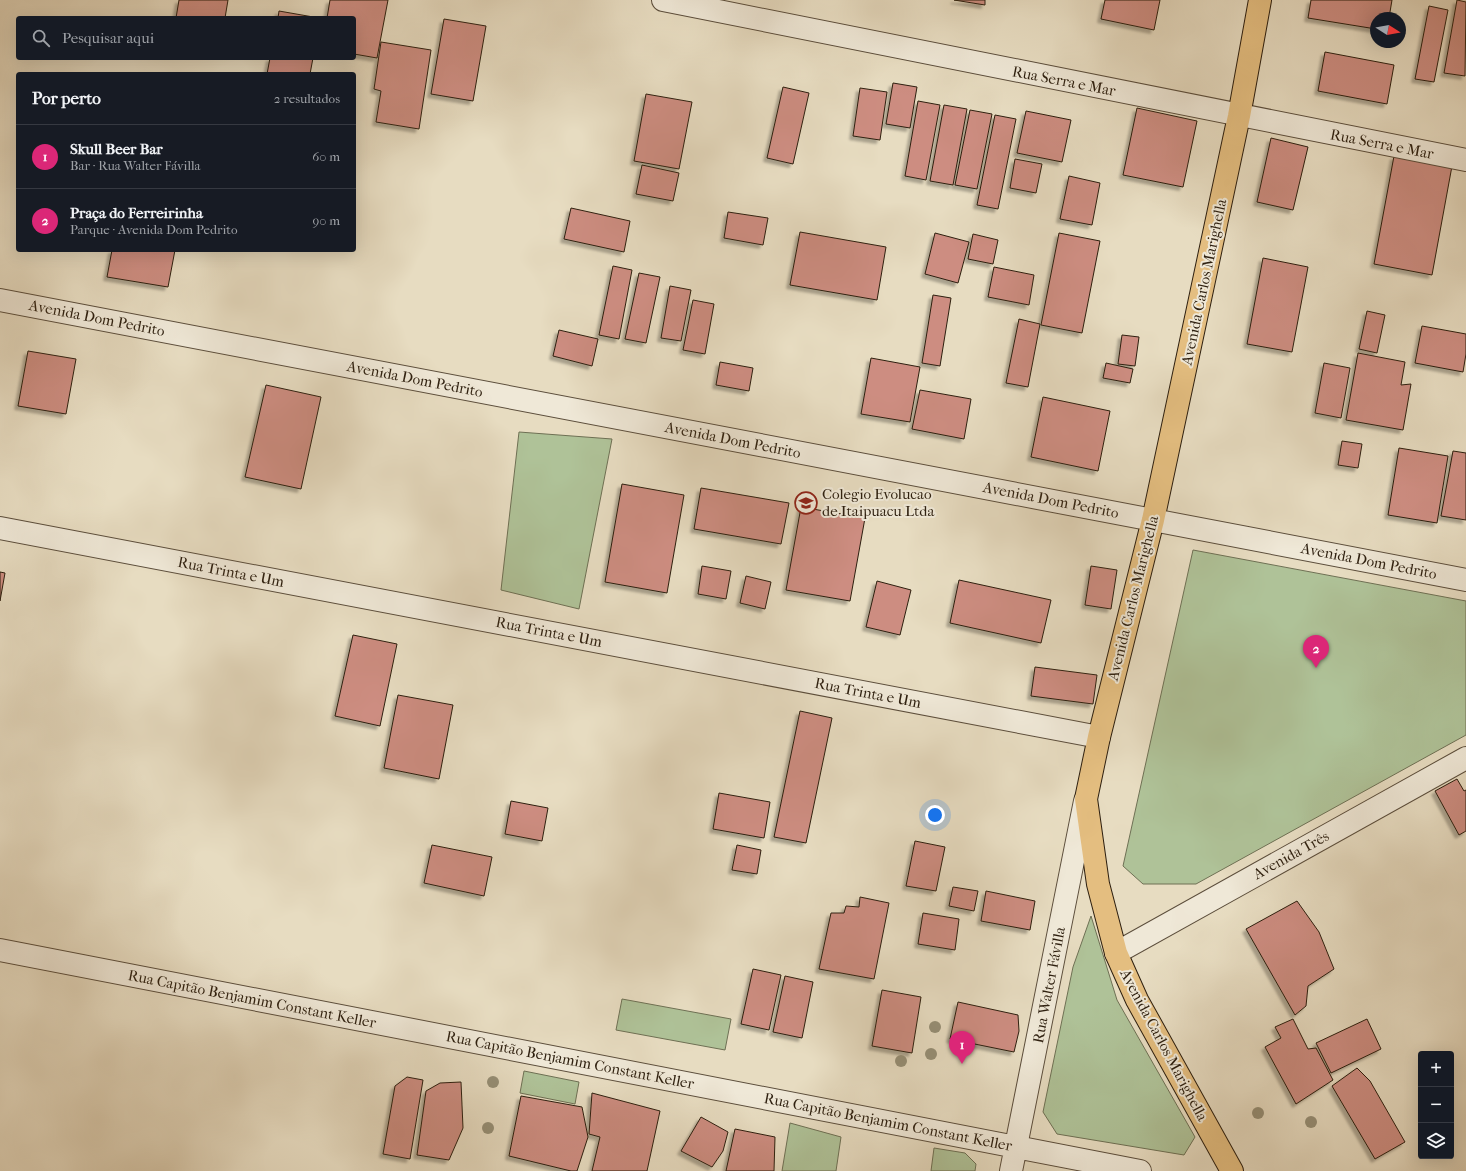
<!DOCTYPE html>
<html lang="pt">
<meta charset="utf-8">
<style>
body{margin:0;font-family:"IM FELL French Canon",serif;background:#20242c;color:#f1f3f6}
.controls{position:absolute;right:12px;bottom:12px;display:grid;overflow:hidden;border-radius:4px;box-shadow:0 4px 16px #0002}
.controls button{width:36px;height:36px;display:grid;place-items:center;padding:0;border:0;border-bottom:1px solid #363941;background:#171b24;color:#f1f3f6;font:20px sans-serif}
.compass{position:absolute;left:1370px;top:12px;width:36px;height:36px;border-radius:50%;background:#171b24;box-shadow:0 4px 16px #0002;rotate:101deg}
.you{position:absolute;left:935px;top:815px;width:14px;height:14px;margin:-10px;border:3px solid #fff;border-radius:50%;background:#1a73e8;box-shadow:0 0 0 6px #1a73e833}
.badge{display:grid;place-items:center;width:26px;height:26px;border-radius:50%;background:#db2777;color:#fff;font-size:13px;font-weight:700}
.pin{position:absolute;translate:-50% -33px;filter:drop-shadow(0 1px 2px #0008)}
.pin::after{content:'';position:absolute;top:21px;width:14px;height:12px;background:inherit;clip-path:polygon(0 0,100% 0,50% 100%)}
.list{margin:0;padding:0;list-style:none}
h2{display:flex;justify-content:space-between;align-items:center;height:52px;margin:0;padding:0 16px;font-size:17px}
h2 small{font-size:13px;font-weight:400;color:#9ea1a6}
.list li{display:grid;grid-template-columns:26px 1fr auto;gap:12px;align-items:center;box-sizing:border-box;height:64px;padding:0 16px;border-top:1px solid #363941}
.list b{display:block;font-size:15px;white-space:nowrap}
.list p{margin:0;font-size:13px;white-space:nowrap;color:#9ea1a6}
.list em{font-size:13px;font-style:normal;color:#9ea1a6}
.icon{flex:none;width:22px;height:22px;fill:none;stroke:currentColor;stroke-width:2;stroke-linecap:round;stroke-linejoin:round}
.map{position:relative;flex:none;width:1466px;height:1171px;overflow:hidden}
.search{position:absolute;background:#171b24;box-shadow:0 4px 16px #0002;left:16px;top:16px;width:340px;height:44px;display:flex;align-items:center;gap:10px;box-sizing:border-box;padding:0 14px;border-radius:4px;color:#9ea1a6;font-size:15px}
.panel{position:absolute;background:#171b24;box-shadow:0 4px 16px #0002;left:16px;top:72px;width:340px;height:180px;border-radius:4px}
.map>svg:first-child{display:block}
.green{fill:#afc298;stroke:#6e7054}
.building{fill:#cd8d81;stroke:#2d1f0f;filter:url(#shadow)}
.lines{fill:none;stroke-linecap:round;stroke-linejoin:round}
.minor-casing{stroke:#5c4e3c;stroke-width:24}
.tertiary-casing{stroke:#5c4e3c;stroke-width:24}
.primary-casing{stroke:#2d1f0f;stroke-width:24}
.minor{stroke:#efe8d7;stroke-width:22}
.tertiary{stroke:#efe8d7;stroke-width:22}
.primary{stroke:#e4be80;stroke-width:22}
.tree{fill:#968f76}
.labels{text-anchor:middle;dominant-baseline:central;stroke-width:4;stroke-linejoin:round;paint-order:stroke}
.street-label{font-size:15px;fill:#2d1f0f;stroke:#efe8d7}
.poi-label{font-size:15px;fill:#2d1f0f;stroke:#efe8d7;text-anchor:start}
</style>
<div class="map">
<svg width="1466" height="1171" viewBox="0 0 1466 1171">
<defs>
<filter id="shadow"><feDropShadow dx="-3.5" dy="3.5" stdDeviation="1" flood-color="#0004"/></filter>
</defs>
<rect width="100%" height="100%" fill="#e7dcc1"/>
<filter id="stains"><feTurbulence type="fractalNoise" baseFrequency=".005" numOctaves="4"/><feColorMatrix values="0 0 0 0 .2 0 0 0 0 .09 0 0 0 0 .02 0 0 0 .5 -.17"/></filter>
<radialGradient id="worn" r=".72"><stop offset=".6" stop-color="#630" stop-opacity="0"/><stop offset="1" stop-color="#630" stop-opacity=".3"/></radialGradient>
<!-- green -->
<path class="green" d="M519,432L612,439L579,609L501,590Z
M1193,550L1466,601V735L1196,884H1143L1123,866Z
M1091,916L1117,1000L1195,1137L1184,1155L1057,1134L1043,1112L1073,967Z
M622,999L731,1019L725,1050L616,1030Z
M524,1071L579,1082L575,1104L520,1093Z
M790,1123L841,1137L836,1171H782Z
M934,1148L965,1153L976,1164L975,1171H931Z"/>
<!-- building -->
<path class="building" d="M179,0H228L225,18H176Z
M330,0H388L377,58L354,54V18H327Z
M954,0H985V5Z
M1105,0H1160L1154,30L1101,19Z
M1311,0H1392L1389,18H1376V29L1308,18Z
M1457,0L1466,2L1465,76L1444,73Z
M1429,6L1448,10L1434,82L1415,79Z
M279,11L319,18H278Z
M444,19L486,26L473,101L431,94Z
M381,42L431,50L419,129L376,122L381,91L374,89Z
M1325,52L1394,65L1387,104L1318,91Z
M270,58H313L310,74H267Z
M893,83L917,87L910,128L886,124Z
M783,87L809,93L793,164L767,158Z
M860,88L887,92L880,140L853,136Z
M646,94L692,102L679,169L634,161Z
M918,101L940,105L926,180L905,176Z
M944,105L967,109L953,185L930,181Z
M1137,108L1197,121L1183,187L1123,175Z
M970,110L992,114L977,189L955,185Z
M1026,111L1071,120L1062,162L1017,153Z
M995,115L1016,119L998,209L977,205Z
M1271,138L1308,147L1293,210L1257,202Z
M1394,156L1452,166L1432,275L1374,264Z
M1015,159L1042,164L1036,193L1010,188Z
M642,165L679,173L673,201L636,194Z
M1069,176L1100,183L1092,225L1060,219Z
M571,208L630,221L624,252L564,239Z
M728,212L768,218L763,245L724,238Z
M800,232L886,247L877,300L790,285Z
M935,233L969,242L958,283L925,274Z
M1059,233L1100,241L1082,333L1041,325Z
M973,234L998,240L993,264L968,259Z
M112,250H175L168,287L107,277Z
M1263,258L1308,267L1292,352L1247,344Z
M613,266L632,270L619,339L599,335Z
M994,267L1034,275L1029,305L988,297Z
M639,273L660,277L646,343L625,339Z
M670,286L691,290L681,341L661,338Z
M933,295L951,298L940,366L922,363Z
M693,300L714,304L705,354L683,350Z
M1367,311L1385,315L1377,353L1359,349Z
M1019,319L1040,324L1028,387L1006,383Z
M1422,326L1466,334V354L1463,372L1415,363Z
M559,330L598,339L592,366L553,356Z
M1122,335L1139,337L1135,366L1118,364Z
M28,351L76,359L66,414L18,406Z
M1358,353L1405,362L1401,385L1411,384L1403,430L1346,420Z
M871,358L920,367L910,422L861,414Z
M720,362L753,368L749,391L716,385Z
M1106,363L1133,369L1130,383L1103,378Z
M1324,363L1350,368L1341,418L1315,413Z
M266,385L321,397L301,489L245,477Z
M920,390L971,399L964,439L912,429Z
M1043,397L1110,411L1098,471L1031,457Z
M1342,441L1362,444L1358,468L1338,465Z
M1399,448L1448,456L1437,523L1388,515Z
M1453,451L1466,453V520L1441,516Z
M622,484L684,495L667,593L605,582Z
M701,488L789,503L781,544L694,529Z
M801,507L865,518L850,601L786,590Z
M702,566L731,571L726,599L698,594Z
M1091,566L1117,570L1111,609L1085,605Z
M0,572L5,573L0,601Z
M746,576L771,582L765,609L740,603Z
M959,580L1051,600L1041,643L950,623Z
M877,581L911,590L900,635L866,627Z
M353,635L397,644L380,726L335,716Z
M1035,667L1097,675L1093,704L1031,696Z
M398,695L453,705L439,779L384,768Z
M800,711L832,718L806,843L774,837Z
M1457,779L1464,791L1466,790V831L1459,835L1435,791Z
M719,793L770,802L764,838L713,829Z
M511,801L548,808L542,841L505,834Z
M915,841L945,847L936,891L906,886Z
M432,845L492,857L484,896L424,883Z
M737,845L761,850L757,874L732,870Z
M953,887L978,891L974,911L949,906Z
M986,891L1035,901L1030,930L981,921Z
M860,897L889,903L874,979L819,969L831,913H844L846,906L859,907Z
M1297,901L1319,932L1334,969L1308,986L1306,1006L1295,1015L1246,929Z
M923,913L959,919L955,950L918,944Z
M753,969L781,975L769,1030L741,1024Z
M785,976L813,982L802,1038L773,1032Z
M882,990L921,997L912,1053L872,1046Z
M958,1002L1018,1015L1019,1031L1014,1052L950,1039Z
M1293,1019L1308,1049L1316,1048L1333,1080L1296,1104L1265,1047L1281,1038L1275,1027Z
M1367,1019L1381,1049L1331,1073L1316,1043Z
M1357,1068L1370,1081L1405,1142L1375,1159L1332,1086Z
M407,1077L423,1080L410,1159L383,1154L395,1086Z
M461,1082L463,1128L449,1160L417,1155L426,1091L440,1083Z
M592,1093L660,1111L647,1171H592L600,1137L589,1134Z
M521,1096L582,1107L588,1137L577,1171H571L509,1156Z
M701,1117L728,1132L723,1151L712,1167L681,1151Z
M735,1129L775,1137L774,1171H726Z"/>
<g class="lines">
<!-- minor casing -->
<g class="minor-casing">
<path id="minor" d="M663,0L1466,160
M0,300L1153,520
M0,528L1099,737
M0,950L1140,1171
M1011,1171L1085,801"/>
</g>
<!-- tertiary casing -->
<g class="tertiary-casing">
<path id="tertiary" d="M1153,520L1466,580
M1116,953L1466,758"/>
</g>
<!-- primary casing -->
<g class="primary-casing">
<path id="primary" d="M1232,1171L1137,1000L1116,953L1098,884L1086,799L1099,737L1153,520L1239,116L1260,0"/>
</g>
<!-- minor -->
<use href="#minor" class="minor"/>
<!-- tertiary -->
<use href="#tertiary" class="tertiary"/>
<!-- primary -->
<use href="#primary" class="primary"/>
</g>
<!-- trees -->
<g class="tree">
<circle cx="935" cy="1027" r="6"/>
<circle cx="931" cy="1054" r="6"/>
<circle cx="901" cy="1061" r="6"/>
<circle cx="493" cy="1082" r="6"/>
<circle cx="1258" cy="1113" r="6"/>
<circle cx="1311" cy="1122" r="6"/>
<circle cx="488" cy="1128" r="6"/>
</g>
<!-- icons -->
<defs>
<g id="school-ring" transform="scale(1.15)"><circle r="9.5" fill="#efe8d7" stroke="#8f2418" stroke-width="1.5"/><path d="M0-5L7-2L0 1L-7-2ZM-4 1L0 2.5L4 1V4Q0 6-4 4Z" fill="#8f2418"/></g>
</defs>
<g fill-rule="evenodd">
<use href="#school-ring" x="806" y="503"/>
</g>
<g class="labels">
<!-- street labels -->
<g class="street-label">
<text transform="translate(1064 81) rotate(11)">Rua Serra e Mar</text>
<text transform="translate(1382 144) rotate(11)">Rua Serra e Mar</text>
<text transform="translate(1204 282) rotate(-78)">Avenida Carlos Marighella</text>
<text transform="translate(97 318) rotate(11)">Avenida Dom Pedrito</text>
<text transform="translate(415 379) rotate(11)">Avenida Dom Pedrito</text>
<text transform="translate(733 440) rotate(11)">Avenida Dom Pedrito</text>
<text transform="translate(1051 500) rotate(11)">Avenida Dom Pedrito</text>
<text transform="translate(1369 561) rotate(11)">Avenida Dom Pedrito</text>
<text transform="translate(231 572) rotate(11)">Rua Trinta e Um</text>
<text transform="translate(1133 598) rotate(-76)">Avenida Carlos Marighella</text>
<text transform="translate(549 632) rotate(11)">Rua Trinta e Um</text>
<text transform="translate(868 693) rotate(11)">Rua Trinta e Um</text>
<text transform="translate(1291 855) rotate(-29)">Avenida Três</text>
<text transform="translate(1049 985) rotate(-79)">Rua Walter Fávilla</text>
<text transform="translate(252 999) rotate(11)">Rua Capitão Benjamim Constant Keller</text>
<text transform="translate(1164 1045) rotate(62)">Avenida Carlos Marighella</text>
<text transform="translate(570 1060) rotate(11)">Rua Capitão Benjamim Constant Keller</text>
<text transform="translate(888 1122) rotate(11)">Rua Capitão Benjamim Constant Keller</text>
</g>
<!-- poi labels -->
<g class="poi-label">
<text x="822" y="494">Colegio Evolucao<tspan x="822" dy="17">de Itaipuacu Ltda</tspan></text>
</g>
</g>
<rect width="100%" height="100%" filter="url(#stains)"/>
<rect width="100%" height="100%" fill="url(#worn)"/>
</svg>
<div class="controls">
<button>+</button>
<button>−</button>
<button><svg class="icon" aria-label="layers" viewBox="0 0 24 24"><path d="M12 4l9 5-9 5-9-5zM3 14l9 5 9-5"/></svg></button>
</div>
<svg class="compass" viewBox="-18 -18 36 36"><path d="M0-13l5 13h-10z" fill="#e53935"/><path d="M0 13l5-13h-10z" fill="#9ea1a6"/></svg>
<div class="you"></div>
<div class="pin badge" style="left:962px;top:1064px">1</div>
<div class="pin badge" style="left:1316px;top:668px">2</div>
<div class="search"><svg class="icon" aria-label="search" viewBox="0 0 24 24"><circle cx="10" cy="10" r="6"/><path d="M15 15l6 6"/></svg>Pesquisar aqui</div>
<section class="panel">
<h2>Por perto<small>2 resultados</small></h2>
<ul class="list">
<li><span class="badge">1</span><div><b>Skull Beer Bar</b><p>Bar · Rua Walter Fávilla</p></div><em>60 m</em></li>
<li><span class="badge">2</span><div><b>Praça do Ferreirinha</b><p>Parque · Avenida Dom Pedrito</p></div><em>90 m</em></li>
</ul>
</section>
</div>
